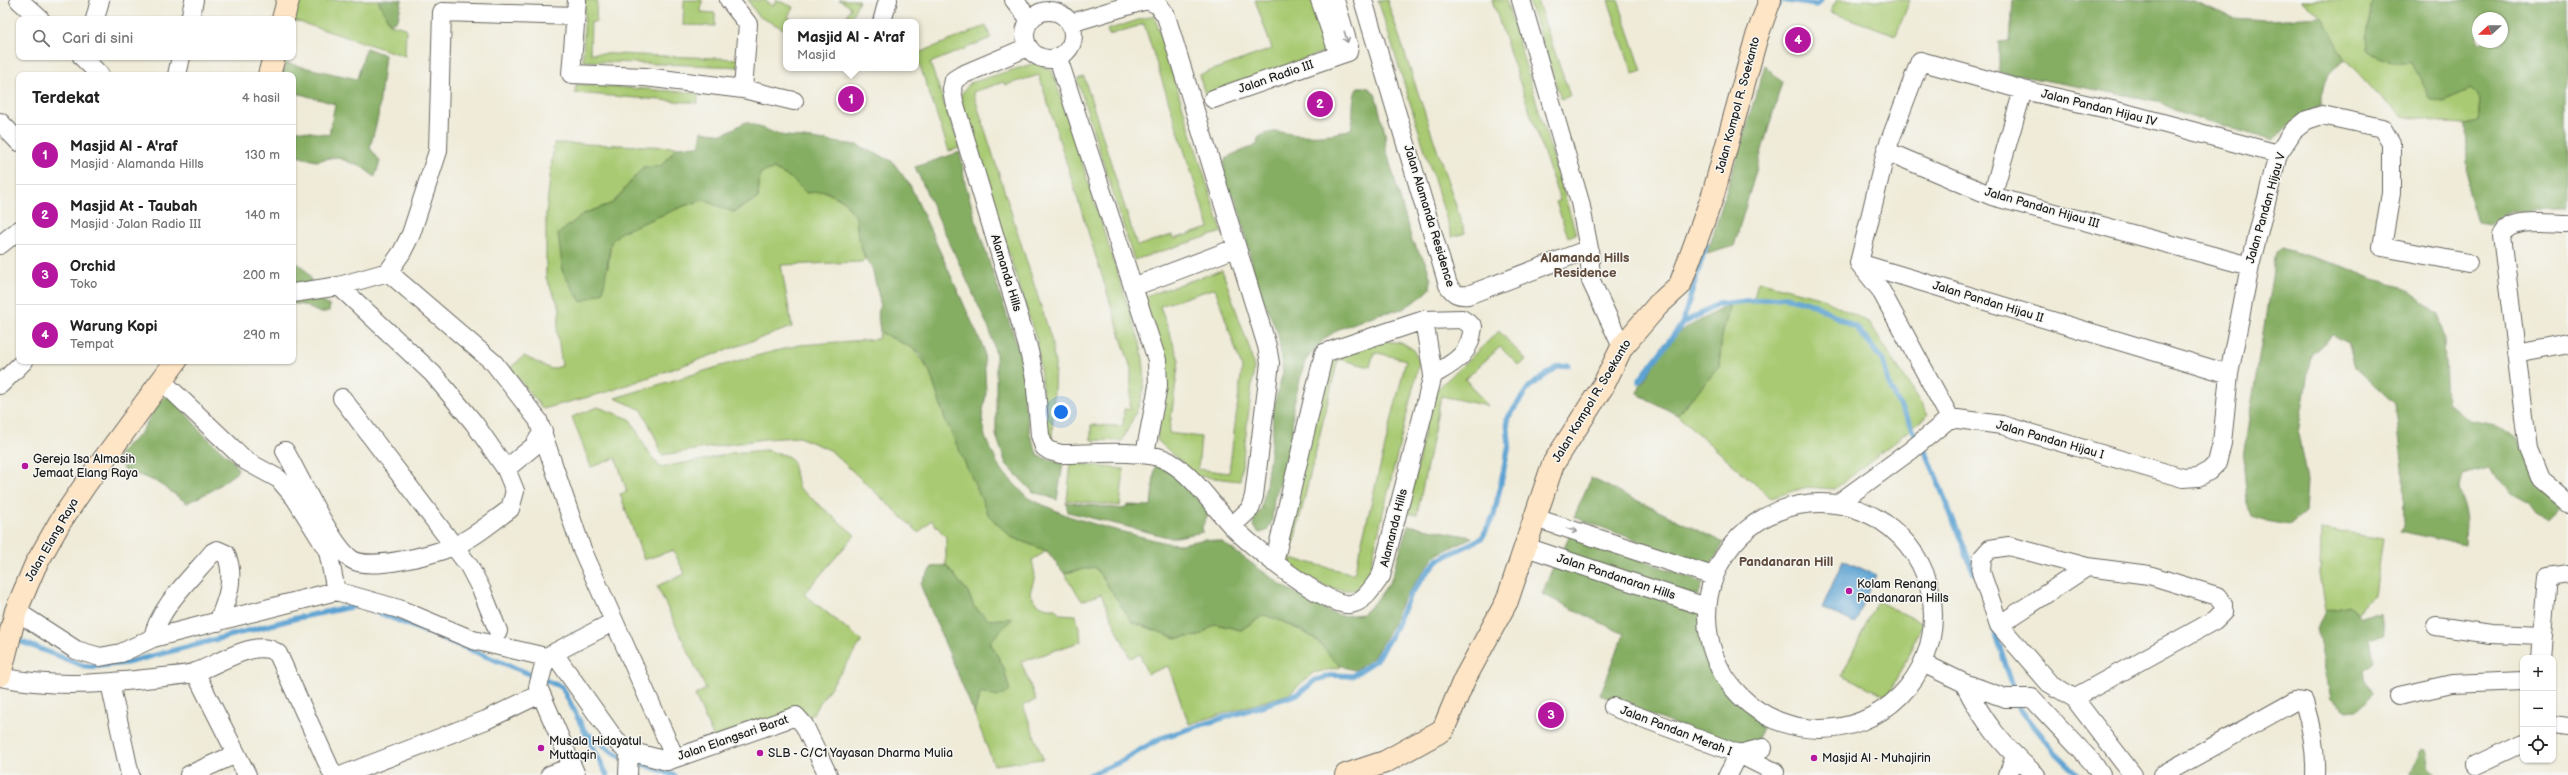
<!DOCTYPE html>
<html lang="id">
<meta charset="utf-8">
<style>
body{margin:0;font-family:"Balsamiq Sans",sans-serif;background:#f6f6f6;color:#222}
.controls{position:absolute;right:12px;bottom:12px;display:grid;overflow:hidden;border-radius:8px;box-shadow:0 1px 3px #0004}
.controls button{width:36px;height:36px;display:grid;place-items:center;padding:0;border:0;border-bottom:1px solid #e0e0e0;background:#fff;color:#222;font:20px sans-serif}
.compass{position:absolute;left:2472px;top:12px;width:36px;height:36px;border-radius:50%;background:#fff;box-shadow:0 1px 3px #0004;rotate:249deg}
.you{position:absolute;left:1061px;top:412px;width:14px;height:14px;margin:-10px;border:3px solid #fff;border-radius:50%;background:#1a73e8;box-shadow:0 0 0 6px #1a73e833}
.badge{display:grid;place-items:center;width:26px;height:26px;border-radius:50%;background:#b5179e;color:#fff;font-size:13px;font-weight:700}
.pin{position:absolute;translate:-50% -50%;border:2px solid #fff;box-shadow:0 1px 4px #0006}
.popup{position:absolute;left:783px;top:19px;width:136px;height:52px;box-sizing:border-box;display:grid;place-content:center;border-radius:8px;background:#fff;filter:drop-shadow(0 1px 3px #0005);font-size:13px;white-space:nowrap;color:#767676}
.popup b{font-size:15px;color:#222}
.popup::after{content:'';position:absolute;left:50%;top:100%;margin-left:-8px;border:8px solid transparent;border-top-color:#fff}
.list{margin:0;padding:0;list-style:none}
h2{display:flex;justify-content:space-between;align-items:center;height:52px;margin:0;padding:0 16px;font-size:17px}
h2 small{font-size:13px;font-weight:400;color:#767676}
.list li{display:grid;grid-template-columns:26px 1fr auto;gap:12px;align-items:center;box-sizing:border-box;height:60px;padding:0 16px;border-top:1px solid #e0e0e0}
.list b{display:block;font-size:15px;white-space:nowrap}
.list p{margin:0;font-size:13px;white-space:nowrap;color:#767676}
.list em{font-size:13px;font-style:normal;color:#767676}
.icon{flex:none;width:22px;height:22px;fill:none;stroke:currentColor;stroke-width:2;stroke-linecap:round;stroke-linejoin:round}
.map{position:relative;flex:none;width:2568px;height:775px;overflow:hidden}
.search{position:absolute;background:#fff;box-shadow:0 1px 3px #0004;left:16px;top:16px;width:280px;height:44px;display:flex;align-items:center;gap:10px;box-sizing:border-box;padding:0 14px;border-radius:8px;color:#767676;font-size:15px}
.panel{position:absolute;background:#fff;box-shadow:0 1px 3px #0004;left:16px;top:72px;width:280px;height:292px;border-radius:8px}
.map>svg:first-child{display:block}
.green{fill:#a9ca72;stroke:#627347;fill-rule:evenodd}
.forest{fill:#86ae64;stroke:#516540;fill-rule:evenodd}
.water{fill:#5ca2d2;stroke:#3c5f77}
.lines{fill:none;stroke-linecap:round;stroke-linejoin:round}
.stream{stroke:#5ca2d2;stroke-width:5.5}
.minor-casing{stroke:#66645e;stroke-width:20}
.secondary-casing{stroke:#66645e;stroke-width:24}
.minor{stroke:#fff;stroke-width:18}
.secondary{stroke:#fde5c5;stroke-width:22}
.oneway{stroke:#999}
.poi-dot{fill:#b5179e;stroke:#f6f6f2;stroke-width:1.5}
.labels{text-anchor:middle;dominant-baseline:central;stroke-width:3;stroke-linejoin:round;paint-order:stroke}
.street-label{font-size:12px;fill:#1c1c1c;stroke:#f6f6f2}
.poi-label{font-size:12px;fill:#1c1c1c;stroke:#f6f6f2;text-anchor:start}
.neighbourhood-label{font-size:13px;font-weight:bold;fill:#614b3d;stroke:#f6f6f2}
</style>
<div class="map">
<svg width="2568" height="775" viewBox="0 0 2568 775">
<rect width="100%" height="100%" fill="#f6f6f2"/>
<filter id="ink" filterUnits="userSpaceOnUse"><feTurbulence type="fractalNoise" baseFrequency=".025" numOctaves="2"/><feDisplacementMap in="SourceGraphic" scale="8" xChannelSelector="R" yChannelSelector="G"/><feConvolveMatrix kernelMatrix="1 2 1 2 8 2 1 2 1" color-interpolation-filters="sRGB"/></filter>
<filter id="wash" filterUnits="userSpaceOnUse"><feTurbulence type="fractalNoise" baseFrequency=".012" numOctaves="4" result="noise"/><feDisplacementMap in="SourceGraphic" scale="16" xChannelSelector="R" yChannelSelector="G"/><feGaussianBlur stdDeviation="0.9" result="paint"/><feColorMatrix in="noise" values="0 0 0 0 0 0 0 0 0 0 0 0 0 0 0 0 0 1.4 0 .05"/><feComposite in="paint" operator="in"/></filter>
<g filter="url(#wash)">
<rect width="100%" height="100%" fill="#efebd8"/>
<!-- green -->
<path class="green" d="M299,0H378L390,24L406,28L405,56L293,20Z
M585,0H597L596,22H591L590,53L740,59V67L583,61Z
M684,0H702L701,12L715,13V26L683,25Z
M748,0H766V2L773,6L777,0L793,7L788,17L797,22H786V30L758,16Z
M839,0H859L850,22H844L851,7Z
M1255,0H1315L1332,49L1205,94L1199,75L1272,49Z
M1378,0H1387L1465,233L1452,237Z
M1492,0H1506L1576,234L1568,237L1556,202L1560,201Z
M1528,0H1537L1570,96L1561,99Z
M1608,0H1618L1642,71L1633,74Z
M1837,0H1910L1896,35L1830,12Z
M2301,0H2372L2367,35L2394,63L2412,62L2443,101L2471,89L2480,100L2478,121L2466,124L2441,123L2402,116L2382,99L2346,60L2322,17Z
M1154,15L1222,232L1134,260L1077,79L1084,77L1137,246L1172,235L1173,239L1209,228L1144,24L1109,35L1107,30Z
M986,26L991,38L930,63L960,148L949,151L916,54Z
M1035,63L1052,70L1140,343C1150,390 1142,400 1122,441L1091,440V425L1123,426L1124,409H1130L1131,369L1039,75L1005,85L1004,82L973,92L1051,338L1055,364L1052,438H1045L1047,405H1044L1037,342L959,97L970,83Z
M576,84L698,93V103L575,93Z
M554,143L677,147L661,166L643,167L613,203L583,214L608,268L611,242L621,232L684,206L703,200L734,212L758,198L760,172L773,169L791,178L806,193L824,191L844,201L856,217L858,238L865,258L862,262L781,265L792,327L607,392L543,409L510,368L524,356L551,369L562,366L557,332L560,308L546,278V213Z
M1222,270L1250,350L1254,369L1240,481L1197,476L1157,440L1166,364L1143,297ZM1215,288L1242,368L1229,473L1198,469L1201,437L1169,433L1179,360L1160,306Z
M1758,281L1819,297L1870,323L1928,415L1835,489L1807,487L1771,498L1677,415L1719,367L1722,335L1730,304L1753,303Z
M1499,331L1526,360L1519,366L1500,347L1465,379L1488,406L1441,396L1417,515L1408,513L1432,394Z
M880,332L914,349L930,372L945,419L967,465L1011,537L1047,551L1032,560L1035,575L1030,593C1036,604 1042,609 1055,608L1060,614L1076,615L1082,641L1021,662L1036,700L1023,705L1043,759L994,765L974,713L980,692L1004,668L990,642L1012,618L989,620L974,607L968,592L946,565V537L931,520L919,533L830,450L799,437L764,439L662,455L659,452L657,441L642,410L615,398L744,359L799,345L878,339Z
M1384,341L1403,343L1414,350L1419,363L1367,580L1362,588C1332,598 1304,575 1280,559L1328,356L1338,359L1346,353ZM1374,352L1406,360L1354,574L1290,558L1338,359L1370,367Z
M598,407L630,419L648,452L660,467L703,460L731,453L766,450L788,456L793,462L798,487L855,535L804,594L862,641L811,716L792,712L714,739L695,695L706,689L657,586L685,574L673,550L644,560L620,494L627,492L616,458L591,467L572,417Z
M1071,463L1124,469L1120,506L1067,500Z
M2321,529L2383,539L2375,595L2364,602L2358,614L2350,605L2326,611L2320,574Z
M1095,567L1132,621L1176,638L1199,636L1215,624L1241,630L1264,615L1279,620L1313,637L1341,667L1313,673L1289,694L1189,724L1168,666L1147,674L1140,654L1130,658L1101,594L1082,601L1064,573Z
M1877,601L1923,623L1888,697L1842,675Z"/>
<!-- forest -->
<path class="forest" d="M378,0H402L398,19L390,24Z
M2013,0H2192L2233,18L2268,20L2322,17L2346,60C2325,73 2322,82 2322,106L2303,113L2273,141L2176,111L2157,101L1999,72V42L2010,41Z
M2372,0H2568V211H2510L2490,224L2477,222L2468,193L2466,124L2478,121L2480,100L2471,89L2443,101L2431,100L2412,63H2394L2368,52L2367,35ZM2478,18H2502V42H2478Z
M366,48L385,55L378,117L370,148L380,161L375,177L362,167L336,157L316,161L293,155V129L329,135L335,104L293,92V75H283L285,63L357,79Z
M1765,65L1782,82L1734,246L1707,254Z
M1358,87H1367L1375,93L1385,133L1386,149L1412,241L1426,263L1431,280L1430,289L1424,295L1403,309L1378,314L1339,329L1324,339L1305,361L1293,407L1292,439L1285,473L1274,498L1272,521L1267,531L1259,533L1253,525L1255,517L1261,510L1266,485L1273,430L1272,412L1283,372L1278,334L1256,282L1240,213L1236,200L1224,186V161L1231,155L1257,145L1258,138C1273,127 1284,134 1300,135C1317,136 1335,135 1351,129C1355,115 1350,99 1358,87Z
M746,122L780,135L857,145L892,161L910,185L984,349L986,393L982,418L985,437L1000,469L1028,498L1068,516L1104,527L1166,543L1180,544L1206,539L1222,542L1283,586L1329,612L1342,616L1362,614L1376,601L1391,580L1408,525L1472,537L1436,555L1403,599L1391,628L1373,658L1355,670C1329,666 1330,649 1312,637C1298,627 1280,620 1264,615L1241,630L1215,624L1199,636L1176,638L1132,622L1095,567L1064,573L1047,551L1011,537L989,516L945,419L930,372L918,351L880,332L878,315L880,302L872,268L865,258L858,238L856,217L844,201L825,191L806,193L791,178L773,169L760,173L758,198L733,212L703,200L684,206L621,232L611,242L603,292L581,302L563,273L558,234L583,214L613,203L643,167L661,166L677,147L699,146L702,131L723,134Z
M960,152L965,183L978,228L1024,367V400L1030,434L1038,456L1063,464L1057,500L1032,491L1006,464L996,435V355L990,331L915,167Z
M2281,248L2342,266L2373,279L2402,286L2439,314L2444,342L2447,402L2470,420L2499,426L2517,439L2564,507L2551,520L2536,512L2528,501L2513,493L2487,468L2463,475L2460,488L2466,520L2465,545L2400,531L2404,526L2403,468L2395,404L2355,367L2348,343L2333,335L2311,355L2298,433L2307,481L2305,512L2289,525L2266,521L2252,516L2247,503L2243,457L2276,252Z
M293,261C311,270 311,279 314,297L330,306L329,311L320,313L303,305L293,304Z
M1730,304L1722,335L1719,367L1677,415L1638,394L1640,386L1675,334Z
M170,394L203,434L233,461L238,469L236,473L211,491L187,503L157,482L123,469L118,456C125,445 130,444 138,436C150,423 152,403 170,394Z
M1155,465L1175,473L1209,512L1202,527L1203,532L1172,538L1068,512L1066,502L1122,509L1129,505L1151,506Z
M1591,478L1724,543L1709,567L1574,517Z
M1570,533L1703,583L1698,596L1562,554Z
M1555,562L1702,613C1712,673 1715,687 1766,722L1757,740L1731,747L1600,695L1624,634L1542,594Z
M946,565L968,592L974,607L989,620L1013,618L990,642L1004,668L1010,691L996,697L981,692L974,713L920,584L932,567Z
M2350,605L2361,618L2374,614H2381L2384,634L2370,639L2374,662L2364,670L2366,683L2372,693L2358,710L2347,711L2331,699L2317,628L2326,611Z
M2422,748L2426,749L2430,767L2436,775H2409Z"/>
<!-- water -->
<path class="water" d="M1843,560L1876,575L1855,623L1822,608Z"/>
<g class="lines">
<!-- stream -->
<path class="stream" d="M1778,5L1780,0L1817,5L1821,0
M1682,324L1706,245
M1639,381L1682,324L1718,304L1785,297L1813,304L1857,328L1883,361L1890,388L1929,459L1974,573
M370,609L562,687L607,775
M1994,629L2020,709L2055,752L2079,775
M14,639L87,667L126,663L297,618L360,605
M585,732L619,756L674,775
M1089,775L1118,763L1161,738L1298,694L1316,680L1332,675L1352,676L1375,661L1393,633L1409,596L1425,575L1438,560L1482,538L1494,515L1509,445L1507,419L1529,387L1557,367L1568,365"/>
</g>
</g>
<g filter="url(#ink)">
<g class="lines">
<!-- minor casing -->
<g class="minor-casing">
<path id="minor" d="M19,0L40,19
M577,0L571,74L645,77L743,89L748,24L729,0
M1014,0L1030,20
M1320,0L1339,55L1348,52L1349,47L1335,0
M1363,0L1448,285C1454,294 1458,296 1468,295L1589,249
M1521,0L1580,202L1589,249L1591,281L1622,347
M1025 35a24 24 0 1 1 48 0a24 24 0 1 1-48 0Z
M95,19L100,0
M190,19L194,0
M882,22L888,0
M1071,23L1147,0L1158,5L1166,16L1267,346L1270,363L1254,496L1250,509L1232,526
M1028,47L962,75L954,80L952,89L954,101L1028,347L1035,378L1040,435L1044,447L1050,451L1061,454C1089,454 1140,449 1164,459C1191,471 1211,504 1231,525C1247,543 1328,609 1351,604C1365,601 1373,587 1381,576L1433,375L1424,320
M82,57L100,75
M1058,58L1157,360L1158,386L1145,454
M177,75L181,57
M743,89L794,101
M1213,99L1339,55
M0,122L19,142
M1992,196L2023,90
M2568,223C2549,223 2511,216 2502,236L2528,449L2540,479L2568,503
M0,245L19,230
M1859,263L1880,289L1950,418L2002,425L2183,478L2198,477L2209,471L2217,463L2222,443L2229,374L2250,266L2278,154L2293,131L2307,120L2322,115L2382,128L2391,143V193L2382,247L2468,263
M1859,263L2229,374
M1859,263L1886,151
M2250,266L1992,196L1886,151L1920,61L2023,90L2121,112L2278,154
M388,272L494,363L538,420L581,547L675,758
M339,286L433,374L474,423L506,469
M1133,287L1236,248
M293,293L339,286L388,272L402,252L411,234L438,151L442,12L575,16
M2516,353L2568,343
M161,380L246,461L279,479L295,498L328,551L336,591
M0,385L24,361
M342,398L469,566L482,591L498,631
M285,451C299,475 331,545 351,559C369,572 434,554 454,546C474,538 493,521 510,509L515,491L506,469L534,446L543,431
M1840,502L1910,451L1950,418
M1707 616a113 113 0 1 1 226 0a113 113 0 1 1-226 0Z
M1535,518L1713,576
M1526,547L1706,607
M1274,563L1324,353L1424,320L1462,319L1473,327C1470,355 1455,362 1433,375
M16,611L76,650L100,657L121,653L153,638L336,591L399,609L473,640L546,657L613,622
M1999,625L2087,567
M2436,626L2491,634L2543,636
M153,638C158,608 194,575 213,552L217,550L226,554C236,577 227,600 218,622
M555,655L616,741L629,751L667,761L796,716L804,725L828,775
M546,657L538,687L576,775
M2541,658L2548,577L2568,574
M1925,664L1964,683L2005,698H2032L2093,763L2101,775
M195,672L247,775
M0,677C54,688 100,684 154,678C168,676 184,676 196,672C217,665 258,636 278,654L333,775
M110,683L130,775
M1964,683C1983,722 2004,747 2036,775
M2398,696L2452,684L2523,681
M2074,698L2215,620L2223,612V604L2217,596L2149,575L2087,567L2009,546L1990,549L1982,558L1981,572L1999,625L2049,683L2074,698L2133,775
M1613,707L1739,754L1775,772
M2553,725L2568,727
M2476,765L2523,743
M189,775L236,754
M343,775L486,720L540,694
M550,775L572,767
M628,775L629,751
M1728,775L1739,754L1763,748
M2008,775L2015,756
M2162,775L2295,701L2304,702C2311,725 2316,751 2315,775"/>
</g>
<!-- secondary casing -->
<g class="secondary-casing">
<path id="secondary" d="M283,19L288,0
M269,75L274,57
M0,675L16,611L35,566L60,522L85,485L176,361
M1346,775L1385,762L1443,730L1464,680L1507,601L1553,464L1603,386L1622,347L1658,305L1680,285L1713,195L1756,39L1770,0"/>
</g>
<!-- minor -->
<use href="#minor" class="minor"/>
<!-- secondary -->
<use href="#secondary" class="secondary"/>
</g>
<!-- one-way arrows -->
<defs><path id="oneway-shaft" d="M-6 0H5M1.5-3L5.5 0L1.5 3" fill="none" stroke-width="1.6" stroke-linecap="round" stroke-linejoin="round"/></defs>
<g class="oneway">
<use href="#oneway-shaft" transform="translate(1346 37) rotate(73)"/>
<use href="#oneway-shaft" transform="translate(1572 530) rotate(18)"/>
</g>
</g>
<!-- markers -->
<g class="poi-dot">
<circle cx="25" cy="466" r="4"/>
<circle cx="1849" cy="591" r="4"/>
<circle cx="541" cy="748" r="4"/>
<circle cx="760" cy="753" r="4"/>
<circle cx="1814" cy="758" r="4"/>
</g>
<g class="labels">
<!-- street labels -->
<g class="street-label">
<text transform="translate(1276 77) rotate(-19)">Jalan Radio III</text>
<text transform="translate(1738 105) rotate(-75)">Jalan Kompol R. Soekanto</text>
<text transform="translate(2099 108) rotate(14)">Jalan Pandan Hijau IV</text>
<text transform="translate(2042 208) rotate(16)">Jalan Pandan Hijau III</text>
<text transform="translate(2266 208) rotate(-74)">Jalan Pandan Hijau V</text>
<text transform="translate(1429 216) rotate(73)">Jalan Alamanda Residence</text>
<text transform="translate(1006 273) rotate(73)">Alamanda Hills</text>
<text transform="translate(1988 302) rotate(17)">Jalan Pandan Hijau II</text>
<text transform="translate(1592 401) rotate(-59)">Jalan Kompol R. Soekanto</text>
<text transform="translate(2050 440) rotate(16)">Jalan Pandan Hijau I</text>
<text transform="translate(1394 528) rotate(-76)">Alamanda Hills</text>
<text transform="translate(52 540) rotate(-60)">Jalan Elang Raya</text>
<text transform="translate(1616 577) rotate(18)">Jalan Pandanaran Hills</text>
<text transform="translate(1676 731) rotate(21)">Jalan Pandan Merah I</text>
<text transform="translate(733 738) rotate(-19)">Jalan Elangsari Barat</text>
</g>
<!-- poi labels -->
<g class="poi-label">
<text x="33" y="459">Gereja Isa Almasih<tspan x="33" dy="14">Jemaat Elang Raya</tspan></text>
<text x="1857" y="584">Kolam Renang<tspan x="1857" dy="14">Pandanaran Hills</tspan></text>
<text x="549" y="741">Musala Hidayatul<tspan x="549" dy="14">Muttaqin</tspan></text>
<text x="768" y="753">SLB - C/C1 Yayasan Dharma Mulia</text>
<text x="1822" y="758">Masjid Al - Muhajirin</text>
</g>
<!-- neighbourhood labels -->
<g class="neighbourhood-label">
<text x="1585" y="258">Alamanda Hills<tspan x="1585" dy="15">Residence</tspan></text>
<text x="1786" y="562">Pandanaran Hill</text>
</g>
</g>
</svg>
<div class="controls">
<button>+</button>
<button>−</button>
<button><svg class="icon" aria-label="locate" viewBox="0 0 24 24"><circle cx="12" cy="12" r="6"/><path d="M12 2v4M12 18v4M2 12h4M18 12h4"/></svg></button>
</div>
<svg class="compass" viewBox="-18 -18 36 36"><path d="M0-13l5 13h-10z" fill="#e53935"/><path d="M0 13l5-13h-10z" fill="#767676"/></svg>
<div class="you"></div>
<div class="pin badge" style="left:851px;top:99px">1</div>
<div class="popup"><b>Masjid Al - A'raf</b>Masjid</div>
<div class="pin badge" style="left:1320px;top:104px">2</div>
<div class="pin badge" style="left:1551px;top:715px">3</div>
<div class="pin badge" style="left:1798px;top:40px">4</div>
<div class="search"><svg class="icon" aria-label="search" viewBox="0 0 24 24"><circle cx="10" cy="10" r="6"/><path d="M15 15l6 6"/></svg>Cari di sini</div>
<section class="panel">
<h2>Terdekat<small>4 hasil</small></h2>
<ul class="list">
<li><span class="badge">1</span><div><b>Masjid Al - A'raf</b><p>Masjid · Alamanda Hills</p></div><em>130 m</em></li>
<li><span class="badge">2</span><div><b>Masjid At - Taubah</b><p>Masjid · Jalan Radio III</p></div><em>140 m</em></li>
<li><span class="badge">3</span><div><b>Orchid</b><p>Toko</p></div><em>200 m</em></li>
<li><span class="badge">4</span><div><b>Warung Kopi</b><p>Tempat</p></div><em>290 m</em></li>
</ul>
</section>
</div>
